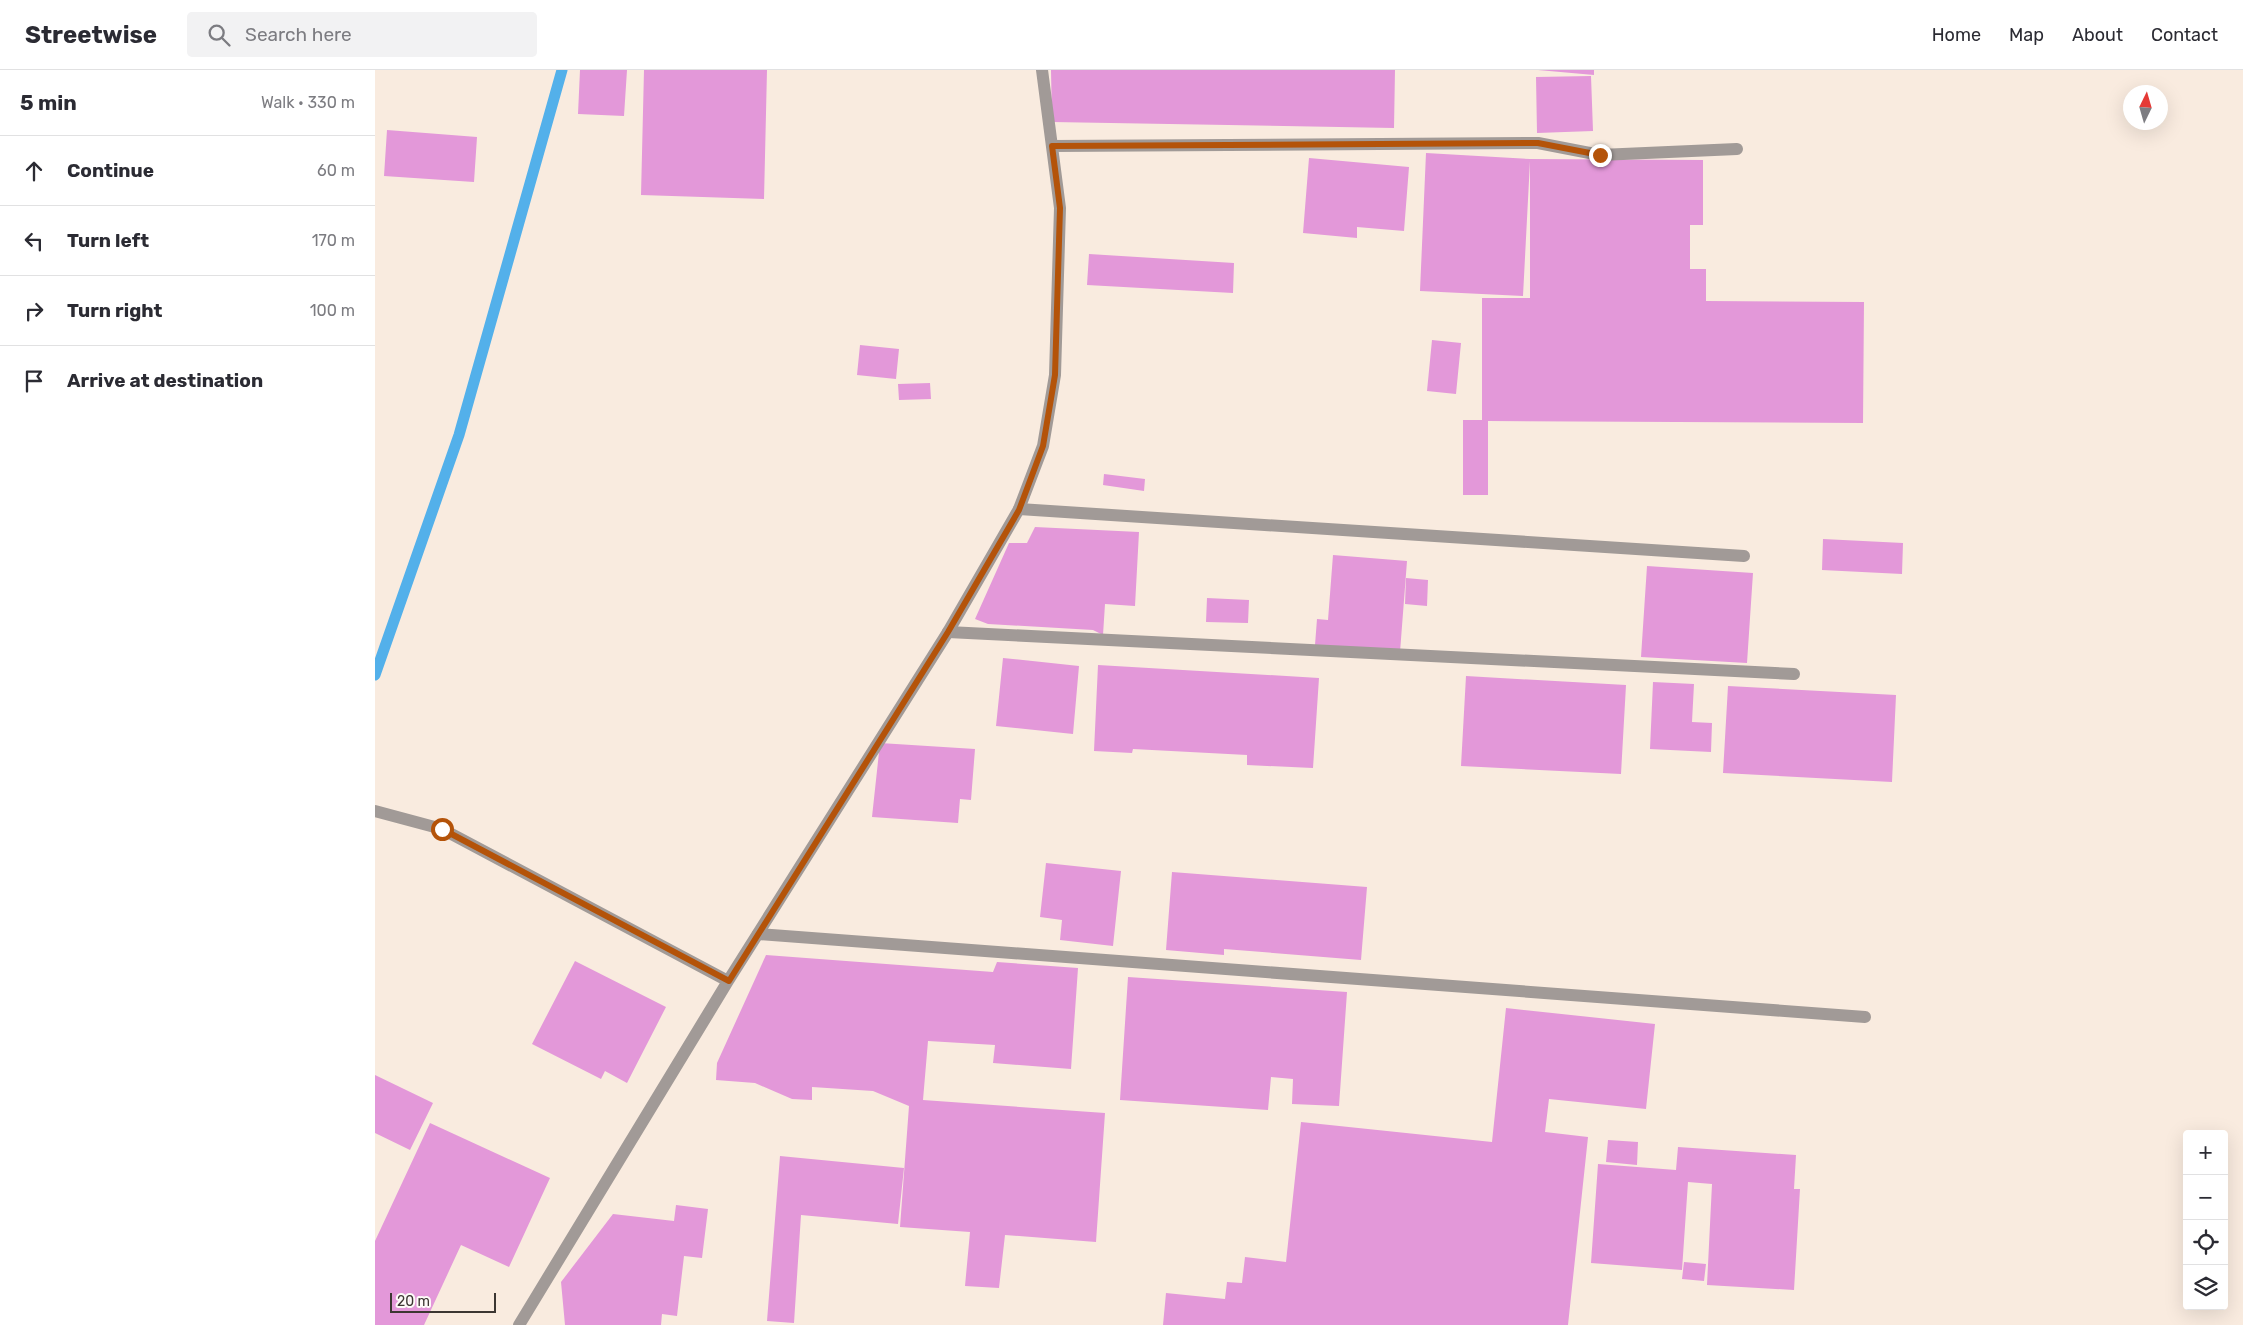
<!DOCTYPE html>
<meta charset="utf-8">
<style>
body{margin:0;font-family:Rubik,sans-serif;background:#f2f2f3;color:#2b2b33}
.controls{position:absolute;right:15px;bottom:15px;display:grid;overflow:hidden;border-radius:5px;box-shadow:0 5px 20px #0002}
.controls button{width:45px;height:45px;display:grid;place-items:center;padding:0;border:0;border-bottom:1px solid #e1e1e2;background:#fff;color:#2b2b33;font:25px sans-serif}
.compass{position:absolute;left:1748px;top:15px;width:45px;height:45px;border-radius:50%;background:#fff;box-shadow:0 5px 20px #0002;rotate:5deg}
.scale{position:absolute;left:15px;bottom:12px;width:106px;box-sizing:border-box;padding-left:5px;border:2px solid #3c3632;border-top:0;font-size:14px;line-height:18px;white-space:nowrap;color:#3c3632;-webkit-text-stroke:4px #fdfaf8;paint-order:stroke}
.stop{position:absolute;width:15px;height:15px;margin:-11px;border:4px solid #b45309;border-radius:50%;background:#fff}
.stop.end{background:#b45309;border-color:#fff;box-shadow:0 1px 5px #0008}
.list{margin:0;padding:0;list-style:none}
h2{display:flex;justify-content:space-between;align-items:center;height:65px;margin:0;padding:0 20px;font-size:21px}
h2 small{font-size:16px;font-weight:400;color:#7c7c81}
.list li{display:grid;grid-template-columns:32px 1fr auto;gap:15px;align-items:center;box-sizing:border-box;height:70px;padding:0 20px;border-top:1px solid #e1e1e2}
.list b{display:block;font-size:19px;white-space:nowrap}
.list em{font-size:16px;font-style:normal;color:#7c7c81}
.icon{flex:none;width:28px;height:28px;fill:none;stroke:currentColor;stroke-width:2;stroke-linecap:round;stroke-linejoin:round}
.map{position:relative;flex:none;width:1868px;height:1255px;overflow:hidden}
header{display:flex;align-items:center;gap:30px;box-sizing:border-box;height:70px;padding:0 25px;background:#fff;border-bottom:1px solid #e1e1e2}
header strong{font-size:24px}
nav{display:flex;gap:28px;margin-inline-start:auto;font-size:18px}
.search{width:350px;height:45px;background:#f2f2f3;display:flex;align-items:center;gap:12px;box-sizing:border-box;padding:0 18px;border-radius:5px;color:#7c7c81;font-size:19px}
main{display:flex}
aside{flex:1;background:#fff}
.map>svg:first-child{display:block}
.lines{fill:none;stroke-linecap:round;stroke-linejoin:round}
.stream{stroke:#53b0ea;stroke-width:11}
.building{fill:#e398d9}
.lane{stroke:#a19a97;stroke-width:12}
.street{stroke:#a19a97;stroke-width:12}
.route{stroke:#b45309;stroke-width:6}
</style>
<header>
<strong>Streetwise</strong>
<div class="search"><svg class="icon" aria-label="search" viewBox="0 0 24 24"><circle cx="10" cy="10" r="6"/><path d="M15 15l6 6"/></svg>Search here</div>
<nav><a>Home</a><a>Map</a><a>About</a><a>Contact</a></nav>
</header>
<main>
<aside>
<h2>5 min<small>Walk · 330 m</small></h2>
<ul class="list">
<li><svg class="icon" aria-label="ahead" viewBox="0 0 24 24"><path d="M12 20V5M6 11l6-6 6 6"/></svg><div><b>Continue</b></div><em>60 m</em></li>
<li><svg class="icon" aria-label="left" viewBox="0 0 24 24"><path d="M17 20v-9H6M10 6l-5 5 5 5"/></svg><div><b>Turn left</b></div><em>170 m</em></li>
<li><svg class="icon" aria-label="right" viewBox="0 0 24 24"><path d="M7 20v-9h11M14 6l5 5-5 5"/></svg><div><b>Turn right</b></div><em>100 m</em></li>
<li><svg class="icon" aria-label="arrive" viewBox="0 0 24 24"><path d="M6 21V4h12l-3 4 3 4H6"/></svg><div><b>Arrive at destination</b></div></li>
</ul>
</aside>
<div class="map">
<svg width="1868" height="1255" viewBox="0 0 1868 1255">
<rect width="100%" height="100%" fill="#f9ebdf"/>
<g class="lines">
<!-- stream -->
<path class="stream" d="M0,605L84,365L187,0"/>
</g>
<!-- building -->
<path class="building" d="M205,0H252L249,46L203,44Z
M269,0H392L389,129L266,125Z
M676,0H1020L1019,58L677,52Z
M1163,0H1219V5Z
M1216,6L1218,61L1162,63L1161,7Z
M12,60L102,67L99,112L9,106Z
M1051,83L1155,89L1328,90V155H1315V199H1331V231L1489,232L1488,353L1113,351V425H1088V350H1107V228H1155V91L1148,226L1045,221Z
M934,88L1034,97L1029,161L982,157V168L928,163Z
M714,184L859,193L858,223L712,215Z
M1057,270L1086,273L1081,324L1052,321Z
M485,275L524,279L521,309L482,305Z
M555,313L556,329L524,330L523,314Z
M729,404L770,409L769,421L728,415Z
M660,457L764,462L760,536L730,534L728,565L718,560L613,554L600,549L634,473H652Z
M1448,469L1528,473L1527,504L1447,500Z
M958,485L1032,491L1025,582L940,575L942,549L953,550Z
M1272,496L1378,503L1372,593L1266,587Z
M1031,508L1053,510L1052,536L1030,534Z
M832,528L874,530L873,553L831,552Z
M628,588L704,596L698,664L621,656Z
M723,595L944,608L938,698L872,695V685L758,679L757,683L719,681Z
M1091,606L1251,615L1246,704L1086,696Z
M1278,612L1319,614L1317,652L1337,653L1336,682L1275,679Z
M1353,616L1521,625L1517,712L1348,703Z
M505,673L600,679L596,730L585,729L583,753L497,747Z
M671,793L746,801L738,876L685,870L687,850L665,847Z
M797,802L992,817L986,890L849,879V885L791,880Z
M391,885L618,902L622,892L703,898L696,999L618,993L620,975L553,971L548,1030L730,1043L721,1172L630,1165L624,1218L590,1216L595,1162L525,1157L534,1036L498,1021L437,1017V1030L417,1029L380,1013L341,1010L342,993Z
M200,891L291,937L252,1013L230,1001L226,1009L157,974Z
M753,907L972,922L964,1036L917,1034L918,1009L896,1007L893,1040L745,1030Z
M1131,938L1280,954L1271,1039L1174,1029L1170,1062L1213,1067L1193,1255H788L791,1223L850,1229L852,1212L867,1213L870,1187L911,1192L926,1052L1117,1072Z
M0,1005L58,1033L35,1080L0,1063Z
M55,1053L175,1108L134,1197L86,1175L49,1255H0V1171Z
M1233,1070L1263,1072L1262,1095L1231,1092Z
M1303,1077L1421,1085L1419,1119H1425L1419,1220L1332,1215L1337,1114L1313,1112L1307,1200L1216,1193L1223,1094L1301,1100Z
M405,1086L529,1098L523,1154L426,1145L419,1253L392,1251Z
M301,1135L333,1139L327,1188L309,1186L302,1246L287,1244L286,1255H190L186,1212L238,1144L299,1151Z
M1309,1192L1331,1194L1329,1211L1307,1209Z"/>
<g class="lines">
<!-- lane -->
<path class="lane" d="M644,439L1369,486
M573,562L1419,604
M383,864L1490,947"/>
<!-- street -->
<path class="street" d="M677,76L1163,73L1225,85L1362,79
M0,741L67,759L353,911
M144,1255L353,911L573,562L644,439L668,376L680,305L685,138L667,0"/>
</g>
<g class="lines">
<!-- route -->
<path class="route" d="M67,759L354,911L573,562L644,440L668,376L680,305L685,138L677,76L1163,73L1225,85"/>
</g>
</svg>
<div class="controls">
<button>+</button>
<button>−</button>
<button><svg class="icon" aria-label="locate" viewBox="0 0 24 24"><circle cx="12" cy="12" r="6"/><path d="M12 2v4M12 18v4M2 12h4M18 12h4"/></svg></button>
<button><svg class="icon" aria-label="layers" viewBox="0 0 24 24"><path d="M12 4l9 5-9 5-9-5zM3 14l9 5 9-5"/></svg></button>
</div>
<svg class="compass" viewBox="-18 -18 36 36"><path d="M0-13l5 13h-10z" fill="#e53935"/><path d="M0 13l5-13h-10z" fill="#7c7c81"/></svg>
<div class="scale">20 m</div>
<div class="stop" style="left:67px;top:759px"></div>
<div class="stop end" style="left:1225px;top:85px"></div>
</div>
</main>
